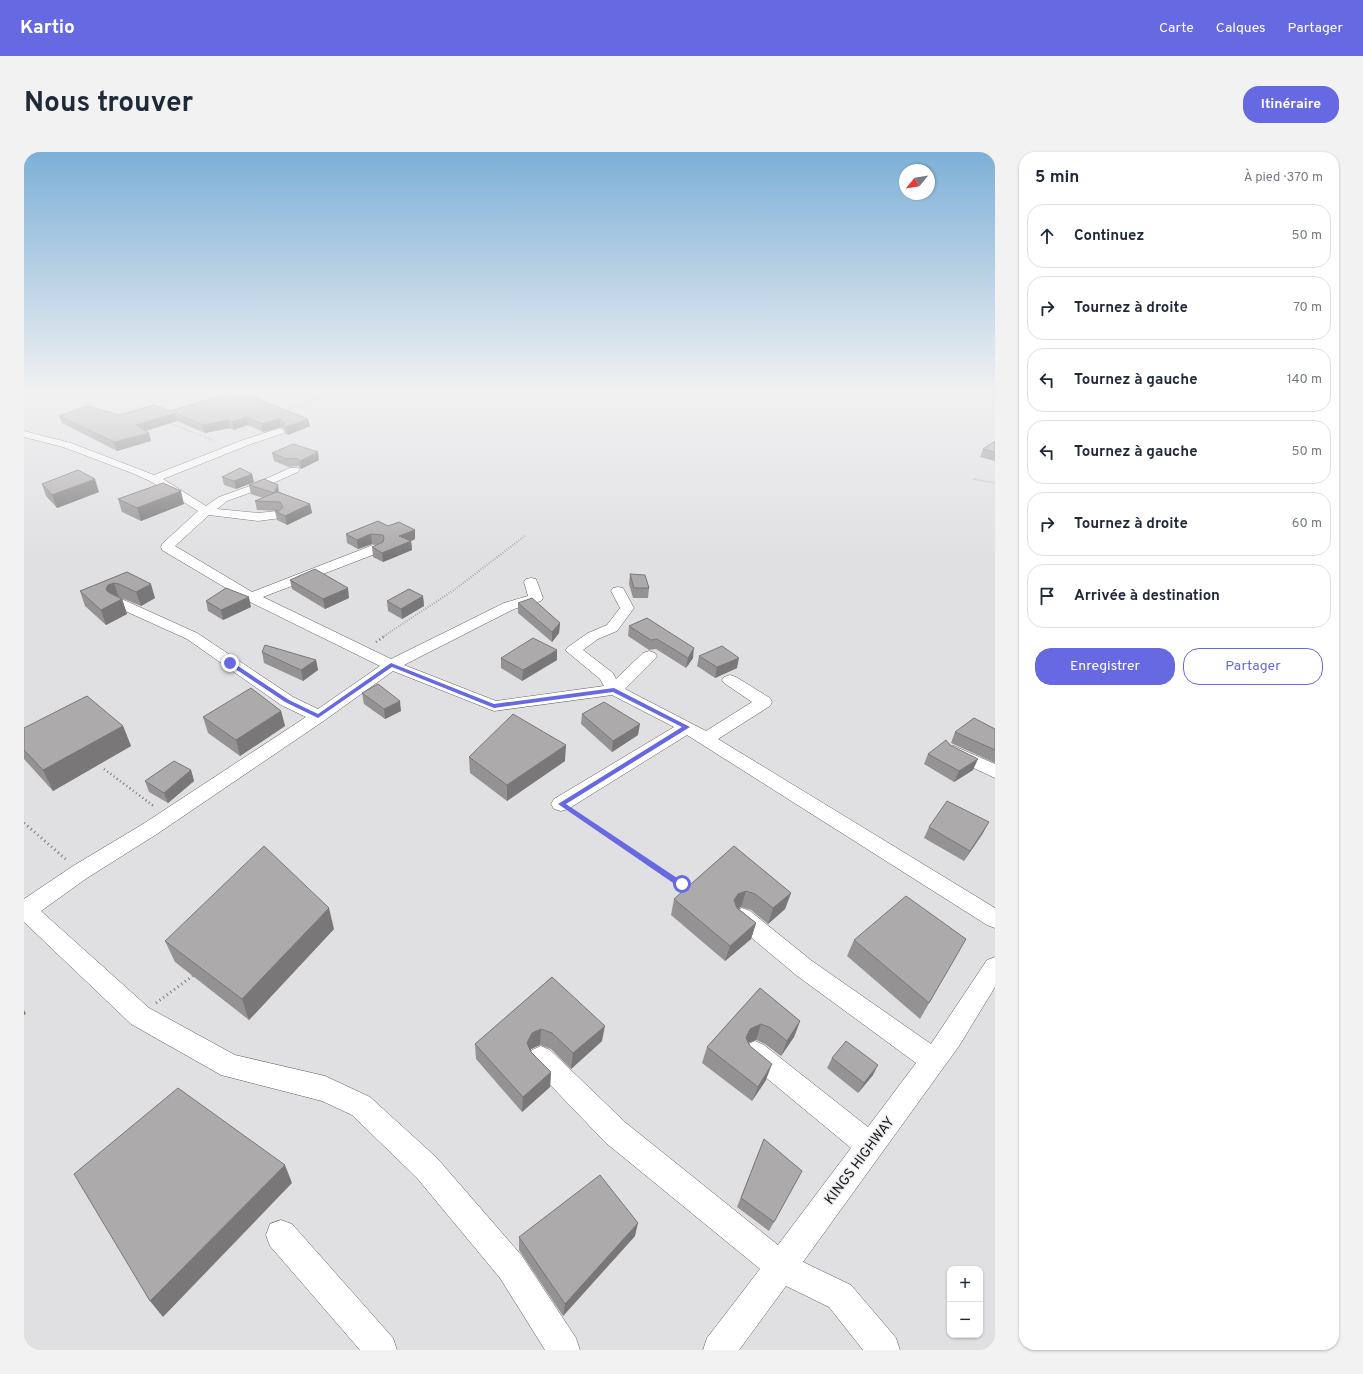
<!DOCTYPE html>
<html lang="fr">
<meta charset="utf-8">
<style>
body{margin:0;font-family:Overpass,sans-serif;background:#f2f2f3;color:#1f2937}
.controls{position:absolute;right:12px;bottom:12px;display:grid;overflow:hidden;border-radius:8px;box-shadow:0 1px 3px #0004}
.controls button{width:36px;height:36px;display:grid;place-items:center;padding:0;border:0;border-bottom:1px solid #e0e1e3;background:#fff;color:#1f2937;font:20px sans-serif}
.compass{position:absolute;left:875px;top:12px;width:36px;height:36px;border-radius:50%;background:#fff;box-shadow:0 1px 3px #0004;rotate:240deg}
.stop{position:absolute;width:12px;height:12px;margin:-9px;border:3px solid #6669e2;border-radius:50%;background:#fff}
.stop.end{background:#6669e2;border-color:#fff;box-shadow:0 1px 4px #0008}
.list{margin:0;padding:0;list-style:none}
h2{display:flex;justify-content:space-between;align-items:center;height:52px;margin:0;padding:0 16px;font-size:17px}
h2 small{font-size:13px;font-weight:400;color:#747a83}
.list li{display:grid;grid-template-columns:26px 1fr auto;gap:12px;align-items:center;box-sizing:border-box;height:64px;margin:0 8px 8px;padding:0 8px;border:1px solid #e0e1e3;border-radius:16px}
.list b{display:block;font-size:15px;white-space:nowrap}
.list em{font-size:13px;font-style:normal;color:#747a83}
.actions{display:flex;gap:8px;padding:12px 16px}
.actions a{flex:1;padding:9px 0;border:1px solid #6669e2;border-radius:16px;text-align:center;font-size:14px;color:#6669e2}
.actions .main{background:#6669e2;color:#fff}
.icon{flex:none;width:22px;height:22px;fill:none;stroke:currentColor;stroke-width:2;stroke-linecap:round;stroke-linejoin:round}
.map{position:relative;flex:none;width:971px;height:1198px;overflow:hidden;border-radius:16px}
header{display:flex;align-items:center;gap:24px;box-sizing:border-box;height:56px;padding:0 20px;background:#6669e2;color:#fff}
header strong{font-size:19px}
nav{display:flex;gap:22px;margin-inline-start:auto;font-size:14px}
.intro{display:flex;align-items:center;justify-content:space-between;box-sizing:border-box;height:96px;padding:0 24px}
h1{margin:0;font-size:28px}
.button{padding:10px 18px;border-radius:16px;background:#6669e2;color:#fff;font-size:14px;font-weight:700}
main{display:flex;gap:24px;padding:0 24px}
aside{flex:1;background:#fff;border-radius:16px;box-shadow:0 1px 3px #0004}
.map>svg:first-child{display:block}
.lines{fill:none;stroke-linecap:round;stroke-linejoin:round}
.minor-casing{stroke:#5f5f61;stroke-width:1}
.path-far3{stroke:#79797b;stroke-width:1.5;stroke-dasharray:0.5 1.5;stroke-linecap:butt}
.path-far2{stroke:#79797b;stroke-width:2;stroke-dasharray:0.5 2;stroke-linecap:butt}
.path-far1{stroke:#79797b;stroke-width:2.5;stroke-dasharray:1 3;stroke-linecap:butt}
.path{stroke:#79797b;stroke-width:3;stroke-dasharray:1 3.5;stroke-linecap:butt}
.minor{fill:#fff;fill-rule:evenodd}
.wall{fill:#959293}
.shaded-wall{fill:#797778}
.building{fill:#adaaab;stroke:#797778}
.route{fill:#6669e2}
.labels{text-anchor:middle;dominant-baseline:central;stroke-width:3;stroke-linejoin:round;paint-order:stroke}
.near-street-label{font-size:14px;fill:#171718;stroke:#ededf0}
</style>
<header>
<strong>Kartio</strong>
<nav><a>Carte</a><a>Calques</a><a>Partager</a></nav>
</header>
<div class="intro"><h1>Nous trouver</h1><a class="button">Itinéraire</a></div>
<main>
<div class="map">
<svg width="971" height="1198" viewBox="0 0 971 1198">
<rect width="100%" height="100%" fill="#e0e0e3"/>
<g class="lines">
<!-- minor casing -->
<g class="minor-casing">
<path id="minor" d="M256,276L261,279L260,281L227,292L139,327L182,354L195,345L223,335L266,316H274L276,318L274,320L231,339L203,349L193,357L234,361L253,359L257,360L259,363L257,366L234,369L185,363L151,394L228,440L349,393H359L360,396L359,399L239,445L367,507L480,451L504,444L500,430L502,427L507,426L512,427L519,446L517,449L490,457L380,513L472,549L580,534L576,527L541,498L544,495L564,481L583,473L596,456L587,439L589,436L594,435L599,436L610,456L593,479L574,487L559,498L589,521L592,527L619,501L625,499L631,501L633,504L631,507L601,537L682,579L728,550L700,531L698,528L700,525L706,523L712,525L746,546L748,550L746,554L694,587L971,756V776L963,773L663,583L544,657L537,659L530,657L527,652L530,647L650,575L588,543L470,559L369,519L301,568L133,682L63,726L17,759L125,856L211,903L301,924L346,945L413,1006L498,1104L552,1186L556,1198H521L476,1126L393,1026L328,963L298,949L197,923L107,872L0,770V747L49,714L119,672L282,565L257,553L163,487L90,454L88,451L90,448L95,447L100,448L173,481L269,545L294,557L356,514L222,448L138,398L137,395L138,392L174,359L126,329L108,321L39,295L0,285V279L47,291L130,323L219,288Z
M930,594L971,612V626L924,604L921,600L924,596Z
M718,756L726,759L788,809L907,892L963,808L971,805V835L935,894L779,1110L827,1133L872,1186L876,1198H839L805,1155L762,1134L715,1198H679L683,1186L736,1117L582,991L508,914L504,906L508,898L517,894L526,898L602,971L754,1093L827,996L722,909L718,901L722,893L731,889L740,893L844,975L892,911L772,823L710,771L707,765L710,759Z
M257,1068L268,1072L369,1186L373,1198H336L246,1094L242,1083L246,1072Z"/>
</g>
<!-- path-far3 -->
<path class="path-far3" d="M199,237L218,245
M224,245L251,237
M261,259L315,237
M145,271L191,289
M217,278L229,273
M949,327L971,331"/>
<!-- path-far2 -->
<path class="path-far2" d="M360,484L430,438L501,384"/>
<!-- path-far1 -->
<path class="path-far1" d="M352,490L362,483
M80,617L131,655
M552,662L556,664"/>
<!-- path -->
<path class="path" d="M554,663L658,732
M0,671L44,709
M132,851L170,823"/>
<!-- minor -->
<use href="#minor" class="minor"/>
</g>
<!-- wall -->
<path class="wall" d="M214,244L284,267L286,274L264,283L261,282L260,277L257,275L239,280L224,273L210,278L206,276L181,281L153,269L122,279L125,281L127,289L93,299L38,271L35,264L96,263L146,259Z
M971,289V309L956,305L959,297Z
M248,301L295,308L277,317L274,314L265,315L250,309Z
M228,322L230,330L212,337L200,333L198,325Z
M18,332L75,340L33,356L22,344Z
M225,333L255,340L286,352L288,361L263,373L253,368L251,359H256L233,358L231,349L239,346L227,342Z
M94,347L160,352L117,369L98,360Z
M364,374L391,378V387L387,389L388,398L359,410L349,405L348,395L356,392H348L334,397L323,391L322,382Z
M103,420L131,446L117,454L100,447L95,446L98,447L103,462L82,473L61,454L56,439Z
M606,422L625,436L624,446H609L605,432Z
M266,428L325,446L301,457L268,437Z
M399,444L400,454L378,467L364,459L363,449Z
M182,449L227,455L199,468L184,459Z
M494,451L536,471L535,481L528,490L494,461Z
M623,466L669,506L662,516L632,497L625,498L604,484L605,474Z
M238,500L292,508L294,518L279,529L240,511Z
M675,504L713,516L691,526L673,514Z
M477,506L533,508L498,529L477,516Z
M338,541L377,559L361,567L340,552Z
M257,559L261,574L216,604L184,581L179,565Z
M558,562L614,583L588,600L557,572Z
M99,574L107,594L29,639L0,607V576Z
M971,577V611L927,591L931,580Z
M926,593L949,618L930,630L900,612L904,602Z
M445,605L541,609L483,649L446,621Z
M167,618L170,629L144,651L125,640L121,629Z
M905,675L959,681L940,709L900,686Z
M710,694L767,741L761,757L744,772L727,758L717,755L714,756L732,771L727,787L701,809L647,763L650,747Z
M310,777L225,868L151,810L141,789Z
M942,787L896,867L823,804L830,788Z
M528,825L578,889L547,917L527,897L516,893L507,897V900L527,920L526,935L498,960L452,907L451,892Z
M736,836L776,869L770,885L757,904L741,892L732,888L724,891L742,928L728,949L678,911L683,895Z
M808,906L849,923L834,941L803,916Z
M740,987L778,1019L745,1079L713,1055Z
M611,1084L539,1164L495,1098V1085Z"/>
<!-- shaded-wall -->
<path class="shaded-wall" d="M151,261L153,269L114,281L112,273Z
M223,265L224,273L210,278L208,270Z
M255,267L257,275L239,280L237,272Z
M284,267L286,274L264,283L262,275Z
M204,268L206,276L181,281L179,273Z
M125,281L127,289L93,299L90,290Z
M294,300L295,308L277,317L276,309Z
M228,322L230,330L212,337L210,329Z
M71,327L75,340L33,356L28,343Z
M254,333L255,342L250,341Z
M157,339L160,352L117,369L113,356Z
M286,352L288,361L263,373L261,364Z
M391,378V387L387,389L388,398L359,410L358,401L375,384Z
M347,382L348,392L334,397L333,388Z
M90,431L95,446L89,447L82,437L84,433Z
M127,432L131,446L117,454L112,440Z
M324,436L325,446L301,457L299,447Z
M399,444L400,454L378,467L377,457Z
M225,445L227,455L199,468L197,458Z
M98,447L103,462L82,473L77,458Z
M536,471L535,481L528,490V480Z
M670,496L669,506L662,516L664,506Z
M533,498V508L498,529L499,518Z
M715,506L713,516L691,526L693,515Z
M292,508L294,518L279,529L277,518Z
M376,549L377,559L361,567L360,557Z
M257,559L261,574L216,604L212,588Z
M616,572L614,583L588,600L589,589Z
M99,574L107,594L29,639L19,618Z
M542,593L541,609L483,649V633Z
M954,607L949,618L930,630L935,619Z
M167,618L170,629L144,651L140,641Z
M965,670L959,681L940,709L946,699Z
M722,739L717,755L709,758L710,748L714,742Z
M767,741L761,757L744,772L749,756Z
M305,756L310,777L225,868L218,847Z
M732,771L727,787L701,809L706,794Z
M0,858L2,862L0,863Z
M776,869L770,885L757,904L763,889Z
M737,872L732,888L721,892L722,886L726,877Z
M581,874L578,889L547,917L549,901Z
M517,877L516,893L507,897L503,907V891L508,881Z
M748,912L742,928L728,949L734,935Z
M854,913L849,923L834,941L840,931Z
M527,920L526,935L498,960L499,945Z
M261,1013L268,1031L139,1165L126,1149Z
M614,1071L611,1084L539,1164L541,1152Z"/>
<!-- building -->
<path class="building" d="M207,241L214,244L221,242L284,267L262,275L260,274V270L255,267L237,272L223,265L208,270L204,268L179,273L151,261L112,273L125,281L90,290L35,264L63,254L96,263L130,253L146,259Z
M971,289V300L959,297Z
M269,292L294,300L276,309L273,306L263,307L248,301Z
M216,316L228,322L210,329L198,325Z
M54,318L71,327L28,343L18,332Z
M240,327L254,333L250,341L254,340L286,352L261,364L251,359H255L259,355L256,350L231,349L250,341L225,333Z
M139,331L157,339L113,356L94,347Z
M354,369L364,374L375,370L391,378L375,384L387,389L358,401L348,395L359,390L360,386L359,383L347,382L333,388L322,382Z
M291,417L324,436L299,447L266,428Z
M103,420L127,432L112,440L95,432L90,431L84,433L82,437L84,440L98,447L77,458L56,439Z
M606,422L621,423L625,436H610Z
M202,436L225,445L197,458L182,449Z
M385,437L399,444L377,457L363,449Z
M508,446L536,471L528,480L494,451Z
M623,466L670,496L664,506L633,487L627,488L605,474Z
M509,486L533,498L499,518L477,506Z
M241,493L292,508L277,518L238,500Z
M698,494L715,506L693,515L675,504Z
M354,532L376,549L360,557L338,541Z
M227,536L257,559L212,588L179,565Z
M63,544L99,574L19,618L0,598V576Z
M580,550L616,572L589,589L558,562Z
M489,562L542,593L483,633L445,605Z
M950,566L971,577V598L931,580Z
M922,588L926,593L954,607L935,619L904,602Z
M150,609L167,618L140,641L121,629Z
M923,649L965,670L946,699L905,675Z
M240,694L305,756L218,847L141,789Z
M710,694L767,741L749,756L731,742L722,739L714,742L710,748L713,756L732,771L706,794L650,747Z
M882,744L942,787L905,851L830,788Z
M528,825L581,874L549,901L528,881L517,877L508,881L503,891L507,900L527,920L499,945L451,892Z
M736,836L776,869L763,889L747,876L737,872L726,877L722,886L726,894L748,912L734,935L683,895Z
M822,889L854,913L840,931L808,906Z
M154,936L261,1013L126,1149L50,1022Z
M740,987L778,1019L750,1070L717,1046Z
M576,1023L614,1071L541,1152L495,1085Z"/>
<!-- sky -->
<linearGradient id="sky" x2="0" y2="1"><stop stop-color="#7db0d7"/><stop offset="0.59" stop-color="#f1f1f2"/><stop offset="1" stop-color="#f1f1f2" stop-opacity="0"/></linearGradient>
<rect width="971" height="405" fill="url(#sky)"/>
<!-- route -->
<path class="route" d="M204,510H208L265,548L294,562L367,511L470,552L590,536L666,575L542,652L662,732L658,735H655L534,652L658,575L589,540L470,556L368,515L294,566L261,550L204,512Z"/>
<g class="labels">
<!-- near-street labels -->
<g class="near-street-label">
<text transform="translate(836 1009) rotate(-53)">KINGS HIGHWAY</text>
</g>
</g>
</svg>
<div class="controls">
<button>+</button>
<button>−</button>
</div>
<svg class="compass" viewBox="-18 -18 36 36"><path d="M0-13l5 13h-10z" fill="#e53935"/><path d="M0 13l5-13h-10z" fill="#747a83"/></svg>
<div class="stop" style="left:658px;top:732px"></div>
<div class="stop end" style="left:206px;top:511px"></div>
</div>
<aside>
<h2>5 min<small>À pied · 370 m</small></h2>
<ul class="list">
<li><svg class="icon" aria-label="ahead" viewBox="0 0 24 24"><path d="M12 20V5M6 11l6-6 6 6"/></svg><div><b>Continuez</b></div><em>50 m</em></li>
<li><svg class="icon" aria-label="right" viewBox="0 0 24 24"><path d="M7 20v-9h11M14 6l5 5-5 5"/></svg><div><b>Tournez à droite</b></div><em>70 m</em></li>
<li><svg class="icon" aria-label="left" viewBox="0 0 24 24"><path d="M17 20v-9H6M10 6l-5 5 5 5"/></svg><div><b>Tournez à gauche</b></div><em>140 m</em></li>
<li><svg class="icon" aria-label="left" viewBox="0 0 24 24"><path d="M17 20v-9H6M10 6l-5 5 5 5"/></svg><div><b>Tournez à gauche</b></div><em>50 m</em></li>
<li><svg class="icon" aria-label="right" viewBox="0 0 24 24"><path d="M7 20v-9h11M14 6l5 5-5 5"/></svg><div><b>Tournez à droite</b></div><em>60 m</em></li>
<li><svg class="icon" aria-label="arrive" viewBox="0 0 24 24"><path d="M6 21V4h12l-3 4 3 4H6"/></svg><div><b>Arrivée à destination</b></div></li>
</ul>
<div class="actions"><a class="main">Enregistrer</a><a>Partager</a></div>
</aside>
</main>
